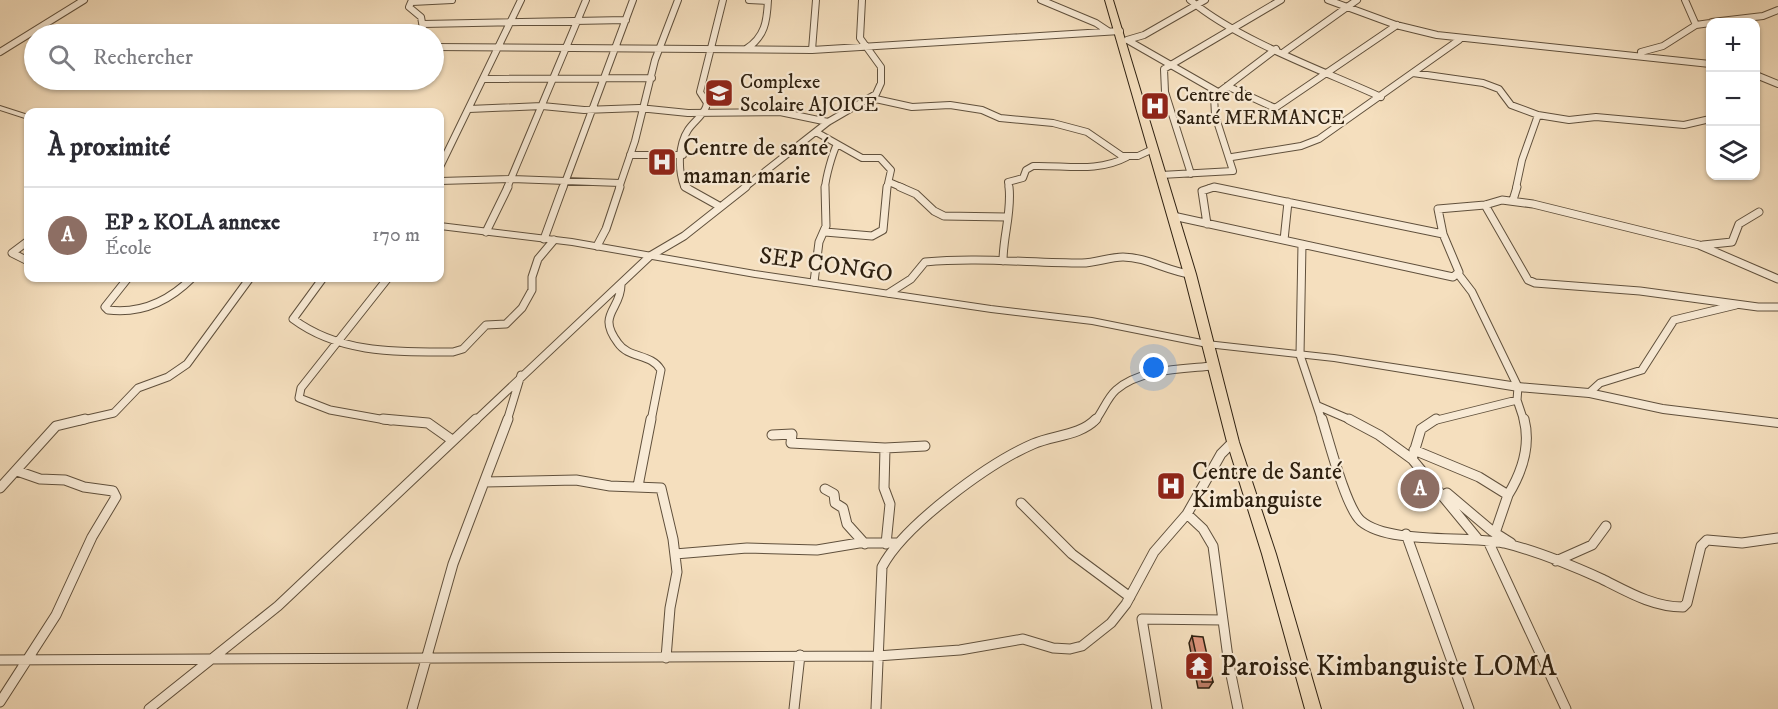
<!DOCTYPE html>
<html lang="fr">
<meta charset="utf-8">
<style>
body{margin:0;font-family:"IM FELL DW Pica",serif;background:#f7f7f7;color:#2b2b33}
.controls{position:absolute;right:18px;top:18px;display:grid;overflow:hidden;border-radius:12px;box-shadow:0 2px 4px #0004}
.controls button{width:54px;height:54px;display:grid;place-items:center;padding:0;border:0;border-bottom:2px solid #e1e1e2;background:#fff;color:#2b2b33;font:30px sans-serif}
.you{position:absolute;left:1154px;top:368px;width:21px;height:21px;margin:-15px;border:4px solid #fff;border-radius:50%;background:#1a73e8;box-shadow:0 0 0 9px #1a73e833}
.badge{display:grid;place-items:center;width:39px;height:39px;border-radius:50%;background:#0f766e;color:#fff;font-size:20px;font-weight:700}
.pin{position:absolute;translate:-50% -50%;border:3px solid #fff;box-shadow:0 2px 6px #0006}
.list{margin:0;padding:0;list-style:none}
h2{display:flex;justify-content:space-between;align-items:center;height:78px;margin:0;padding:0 24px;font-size:26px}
h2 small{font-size:20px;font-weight:400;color:#7c7c81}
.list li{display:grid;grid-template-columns:39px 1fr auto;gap:18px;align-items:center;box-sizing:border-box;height:96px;padding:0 24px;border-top:2px solid #e1e1e2}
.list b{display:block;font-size:22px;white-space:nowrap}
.list p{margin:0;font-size:20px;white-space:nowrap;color:#7c7c81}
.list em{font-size:20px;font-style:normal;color:#7c7c81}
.icon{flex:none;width:33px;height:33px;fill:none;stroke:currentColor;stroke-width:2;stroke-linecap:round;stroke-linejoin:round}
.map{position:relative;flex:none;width:1778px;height:709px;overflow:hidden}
.search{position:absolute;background:#fff;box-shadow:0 2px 4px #0004;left:24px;top:24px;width:420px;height:66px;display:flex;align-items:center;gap:15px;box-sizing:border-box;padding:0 21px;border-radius:33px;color:#7c7c81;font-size:22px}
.panel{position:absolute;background:#fff;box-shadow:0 2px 4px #0004;left:24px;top:108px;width:420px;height:174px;border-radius:12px}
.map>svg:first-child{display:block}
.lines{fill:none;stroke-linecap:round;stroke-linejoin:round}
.minor-far2-casing{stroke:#60503c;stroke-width:8}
.minor-far1-casing{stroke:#60503c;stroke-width:9}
.minor-casing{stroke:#60503c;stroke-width:11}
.tertiary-casing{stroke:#60503c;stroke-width:2}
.primary-casing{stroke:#2e2010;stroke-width:2}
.minor-far2{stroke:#f8ead5;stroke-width:6}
.minor-far1{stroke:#f8ead5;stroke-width:7}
.minor{stroke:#f8ead5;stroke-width:9}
.tertiary{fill:#f8ead5;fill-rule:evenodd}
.primary{fill:#f5dfbe;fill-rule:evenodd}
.wall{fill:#c2816c;stroke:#2e2010;stroke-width:1.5}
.building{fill:#e1967e;stroke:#2e2010;stroke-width:1.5}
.labels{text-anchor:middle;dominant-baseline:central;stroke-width:4.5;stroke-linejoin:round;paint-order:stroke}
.far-poi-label{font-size:20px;fill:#2e2010;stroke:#f8ead5;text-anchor:start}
.poi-label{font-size:24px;fill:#2e2010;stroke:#f8ead5;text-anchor:start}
.street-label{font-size:24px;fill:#2e2010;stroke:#f8ead5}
.near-poi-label{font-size:28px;fill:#2e2010;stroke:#f8ead5;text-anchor:start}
</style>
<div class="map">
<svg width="1778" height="709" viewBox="0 0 1778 709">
<rect width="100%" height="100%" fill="#f5dfbe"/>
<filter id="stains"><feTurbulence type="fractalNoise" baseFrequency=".00333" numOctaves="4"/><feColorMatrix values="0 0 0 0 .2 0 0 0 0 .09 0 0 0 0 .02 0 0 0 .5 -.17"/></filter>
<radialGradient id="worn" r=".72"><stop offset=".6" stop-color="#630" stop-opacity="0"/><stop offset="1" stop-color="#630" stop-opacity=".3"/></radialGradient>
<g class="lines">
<!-- minor-far2 casing -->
<g class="minor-far2-casing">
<path id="minor-far2" d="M412,0L409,7L421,17L424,34
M749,0L767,1
M1041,0L1096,23L1108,31
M1190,0C1239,41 1322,70 1381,97
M1328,0L1396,25L1437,35L1710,64
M1685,0L1696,25
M412,2L452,0
M1712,22L1763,16L1778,10
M423,24L626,20
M1127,40L1144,35L1205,0
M1129,41L1218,92
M434,47L812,50L1120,31
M746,49C765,37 767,21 768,0
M812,50L816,0
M0,52L84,0
M1284,52L1357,0
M1641,52L1663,46L1696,25L1710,23
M1413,73L1483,83L1499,89L1511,105L1538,115L1569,120L1596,117L1684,125L1710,119
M1756,75L1778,84
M484,79L652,78
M1227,86L1275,108L1397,25
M871,98L912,107L950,105L982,110L1000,118L1053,123L1087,132L1122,156H1138L1153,149
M469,109L542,106L584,110L639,108L688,113L780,112L828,122
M816,132L862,158H880L891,170L887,188
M630,155H683
M1232,157L1301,146L1319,139L1459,40
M440,167L521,0
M1191,174L1165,92L1164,69L1281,0
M1161,175L1233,171L1215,115L1214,96L1276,49
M440,181L512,179L620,183
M889,182L903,188
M507,188L586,0
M563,188L633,0
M619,188L635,141L655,60L678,0
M688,188L684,186C678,170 678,145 688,130C694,121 702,117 706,107L707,103L700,92L723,0
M744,188L828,122L876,94L881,83V67L860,38L862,0
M825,188C826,176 832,155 837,144
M1009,188L1008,182L1023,178L1026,170L1033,166C1066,165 1097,173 1127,157
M1210,188H1220
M1516,188L1522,160L1538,115"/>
</g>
<!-- minor-far1 casing -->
<g class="minor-far1-casing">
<path id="minor-far1" d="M685,187L719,206
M900,187L916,194L934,211L944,216L1006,217
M1513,200L1517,187
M1485,205L1528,280L1535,283L1640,291L1758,307H1778
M1173,216L1453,277L1459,272L1443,234L1438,209L1485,205L1502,200L1533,204L1699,245L1778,279
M1207,224L1202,191L1214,187L1443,234
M486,232L508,187
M825,232L872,236L883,230L887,187
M544,239L563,187
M1284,240L1288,202
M28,241L12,253L28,261
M1302,244L1300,355L1322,421
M1703,245L1732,242L1739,224L1759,212
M597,246L606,229L620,187
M1003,261C1003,236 1012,212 1009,187
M128,278L105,307L108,310C141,314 169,301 192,278
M323,278L293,319C340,354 397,352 453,352L463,349L486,325L506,324L522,308L532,290V277L538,259L554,240
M388,278L301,388L299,398L330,410L391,421
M814,282L819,242L826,226L825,187
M621,285C621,310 596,314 618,343C629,359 651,353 661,370L651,421
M889,293L911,279L925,262C977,257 1030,263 1082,263C1096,263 1109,257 1123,257C1146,257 1167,271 1190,274
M1589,393L1600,383L1642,370L1674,320L1736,305
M1517,400L1524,421
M1318,406L1353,421
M79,421L114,413L138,388L168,377L187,364L250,278
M475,421L650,256L684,236L746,187
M507,421L521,375
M1095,421C1103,411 1107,398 1116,390C1139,369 1183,369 1212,366
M1433,421L1517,400L1518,387L1472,292L1459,275"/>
</g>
<!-- minor casing -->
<g class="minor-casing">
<path id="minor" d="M383,419L428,423L452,440
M1322,419C1329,441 1346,508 1361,521C1389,545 1467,535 1504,543C1537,551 1571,565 1602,579C1628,592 1653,607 1683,607L1687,603L1701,546L1707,540L1742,543L1778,538
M1349,419L1379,435L1412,459
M1436,419L1421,429L1412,459L1477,538
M772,435L792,434L791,443L885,448
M1414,450L1479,477L1508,495L1495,533
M484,482L576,480L610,486L661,488L673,539L677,572L670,608L666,658
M638,486L651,419
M0,488L56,426L85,419
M825,489L834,494L835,503L843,508L847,524L865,544
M1447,493L1492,531L1511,543
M1508,495C1522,472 1531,446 1524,419
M1021,503L1072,554L1130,597
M1187,514L1203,529L1213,546L1229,665L1238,709
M1406,534L1469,709
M1488,541L1566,709
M886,544L890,504L884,488L885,448L925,446
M675,554L747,548L817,550L859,543H898
M1556,561L1592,545L1606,526
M0,660L877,656L960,650L1023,639L1053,648L1070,649L1082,646L1111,623L1126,604L1154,552L1187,514L1221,454L1233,442
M0,702L56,615L92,537L116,497L113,491L84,487L65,480L40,479L17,471
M149,709L278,606L476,419
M412,709L453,564L508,419
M794,709L800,655
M876,709L882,567C904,525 989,463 1033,444C1053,435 1080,436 1096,419
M1157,709L1142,619L1223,620"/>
</g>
<!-- tertiary casing -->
<g class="tertiary-casing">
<path id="tertiary" d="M0,106L28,115V119L0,110Z
M440,223L572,239L755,271L991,306L1092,318L1207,341L1334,355L1518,383L1589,389L1663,405L1778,419V427L1663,413L1589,397L1518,391L1334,361L1207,347L1092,324L991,312L755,277L572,245L440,229Z"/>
</g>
<!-- primary casing -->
<g class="primary-casing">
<path id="primary" d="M1105,0H1113L1196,274L1239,442L1276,554L1321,709H1305L1262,554L1227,442L1184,274Z"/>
</g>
<!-- minor-far2 -->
<use href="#minor-far2" class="minor-far2"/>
<!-- minor-far1 -->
<use href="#minor-far1" class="minor-far1"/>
<!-- minor -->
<use href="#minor" class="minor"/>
<!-- tertiary -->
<use href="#tertiary" class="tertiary"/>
<!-- primary -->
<use href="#primary" class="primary"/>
</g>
<!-- wall -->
<path class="wall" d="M1192,636L1213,682L1209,688H1198L1189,643Z"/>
<!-- building -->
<path class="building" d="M1192,636L1203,637L1213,682H1202Z"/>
<!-- icons -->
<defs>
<g id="school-square" transform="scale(1.5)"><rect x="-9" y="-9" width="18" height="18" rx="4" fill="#8f2418" stroke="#f8ead5"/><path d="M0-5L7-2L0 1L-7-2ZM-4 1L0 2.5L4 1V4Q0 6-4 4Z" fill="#fff"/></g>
<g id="hospital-square" transform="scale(1.5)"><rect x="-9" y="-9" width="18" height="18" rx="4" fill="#8f2418" stroke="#f8ead5"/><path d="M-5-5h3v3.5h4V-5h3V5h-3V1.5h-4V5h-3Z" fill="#fff"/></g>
<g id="temple-square" transform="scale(1.5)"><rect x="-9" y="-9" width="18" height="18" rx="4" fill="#8f2418" stroke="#f8ead5"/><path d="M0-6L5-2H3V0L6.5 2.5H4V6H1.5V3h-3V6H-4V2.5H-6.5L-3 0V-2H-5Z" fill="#fff"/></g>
</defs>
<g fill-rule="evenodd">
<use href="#school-square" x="719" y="93"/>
<use href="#hospital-square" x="1155" y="106"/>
<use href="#hospital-square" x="662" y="162"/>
<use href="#hospital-square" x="1171" y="486"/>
<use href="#temple-square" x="1199" y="666"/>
</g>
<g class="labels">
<!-- far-poi labels -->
<g class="far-poi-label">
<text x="740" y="82">Complexe<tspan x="740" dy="23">Scolaire AJOICE</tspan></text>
<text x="1176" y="95">Centre de<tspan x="1176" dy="23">Santé MERMANCE</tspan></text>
</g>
<!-- poi labels -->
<g class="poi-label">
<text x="683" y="148">Centre de santé<tspan x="683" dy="28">maman marie</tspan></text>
<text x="1192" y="472">Centre de Santé<tspan x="1192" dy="28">Kimbanguiste</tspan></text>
</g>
<!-- street labels -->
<g class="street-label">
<text transform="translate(826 265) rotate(8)">SEP CONGO</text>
</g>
<!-- near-poi labels -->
<g class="near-poi-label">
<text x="1220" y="666">Paroisse Kimbanguiste LOMA</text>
</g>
</g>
<rect width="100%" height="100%" filter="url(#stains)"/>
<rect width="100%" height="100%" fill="url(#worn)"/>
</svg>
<div class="controls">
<button>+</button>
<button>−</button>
<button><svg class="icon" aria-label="layers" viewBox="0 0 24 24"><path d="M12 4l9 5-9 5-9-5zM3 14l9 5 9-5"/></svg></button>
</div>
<div class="you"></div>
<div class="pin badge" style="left:1420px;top:489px;background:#8d6e63">A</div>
<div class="search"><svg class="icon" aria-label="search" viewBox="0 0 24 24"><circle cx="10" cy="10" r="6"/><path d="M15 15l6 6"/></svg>Rechercher</div>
<section class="panel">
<h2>À proximité<small></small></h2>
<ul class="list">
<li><span class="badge" style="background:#8d6e63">A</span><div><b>EP 2 KOLA annexe</b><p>École</p></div><em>170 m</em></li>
</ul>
</section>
</div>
